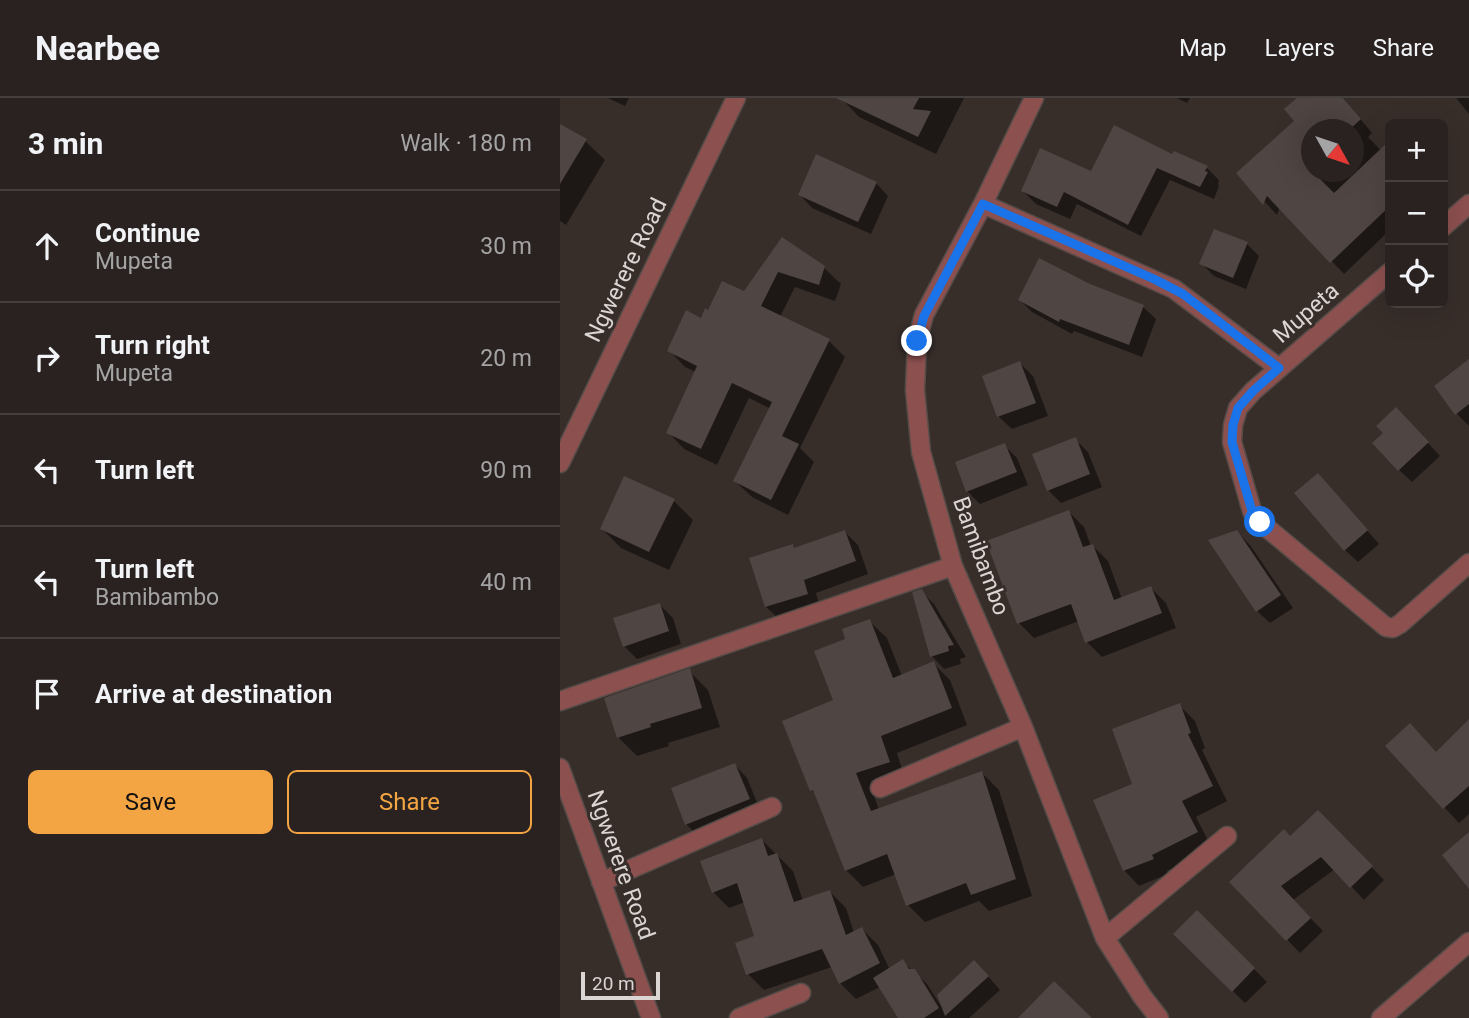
<!DOCTYPE html>
<meta charset="utf-8">
<style>
body{margin:0;font-family:Roboto,sans-serif;background:#352f2d;color:#f1f3f6}
.controls{position:absolute;right:21px;top:21px;display:grid;overflow:hidden;border-radius:10px;box-shadow:0 7px 28px #0002}
.controls button{width:63px;height:63px;display:grid;place-items:center;padding:0;border:0;border-bottom:2px solid #453f3e;background:#292220;color:#f1f3f6;font:35px sans-serif}
.compass{position:absolute;left:741px;top:21px;width:63px;height:63px;border-radius:50%;background:#292220;box-shadow:0 7px 28px #0002;rotate:130deg}
.scale{position:absolute;left:21px;bottom:18px;width:79px;box-sizing:border-box;padding-left:7px;border:4px solid #dbd5d3;border-top:0;font-size:19px;line-height:24px;white-space:nowrap;color:#dbd5d3;-webkit-text-stroke:5px #372e2a;paint-order:stroke}
.stop{position:absolute;width:21px;height:21px;margin:-16px;border:5px solid #1a73e8;border-radius:50%;background:#fff}
.stop.end{background:#1a73e8;border-color:#fff;box-shadow:0 2px 7px #0008}
.list{margin:0;padding:0;list-style:none}
h2{display:flex;justify-content:space-between;align-items:center;height:91px;margin:0;padding:0 28px;font-size:30px}
h2 small{font-size:23px;font-weight:400;color:#a5a4a5}
.list li{display:grid;grid-template-columns:46px 1fr auto;gap:21px;align-items:center;box-sizing:border-box;height:112px;padding:0 28px;border-top:2px solid #453f3e}
.list b{display:block;font-size:26px;white-space:nowrap}
.list p{margin:0;font-size:23px;white-space:nowrap;color:#a5a4a5}
.list em{font-size:23px;font-style:normal;color:#a5a4a5}
.actions{display:flex;gap:14px;padding:21px 28px}
.actions a{flex:1;padding:16px 0;border:2px solid #f3a443;border-radius:10px;text-align:center;font-size:24px;color:#f3a443}
.actions .main{background:#f3a443;color:#111}
.icon{flex:none;width:38px;height:38px;fill:none;stroke:currentColor;stroke-width:2;stroke-linecap:round;stroke-linejoin:round}
.map{position:relative;flex:none;width:909px;height:920px;overflow:hidden}
header{display:flex;align-items:center;gap:42px;box-sizing:border-box;height:98px;padding:0 35px;background:#292220;border-bottom:2px solid #453f3e}
header strong{font-size:33px}
nav{display:flex;gap:38px;margin-inline-start:auto;font-size:24px}
main{display:flex}
aside{flex:1;background:#292220}
.map>svg:first-child{display:block}
.shadow{fill:#0007;fill-rule:evenodd}
.building{fill:#4f4543}
.lines{fill:none;stroke-linecap:round;stroke-linejoin:round}
.minor-casing{stroke:#554c48;stroke-width:21}
.minor{stroke:#8c504f;stroke-width:18}
.route{stroke:#1a73e8;stroke-width:9}
.labels{text-anchor:middle;dominant-baseline:central;stroke-width:6;stroke-linejoin:round;paint-order:stroke}
.street-label{font-size:23px;fill:#dbd5d3;stroke:#372e2a}
</style>
<header>
<strong>Nearbee</strong>
<nav><a>Map</a><a>Layers</a><a>Share</a></nav>
</header>
<main>
<aside>
<h2>3 min<small>Walk · 180 m</small></h2>
<ul class="list">
<li><svg class="icon" aria-label="ahead" viewBox="0 0 24 24"><path d="M12 20V5M6 11l6-6 6 6"/></svg><div><b>Continue</b><p>Mupeta</p></div><em>30 m</em></li>
<li><svg class="icon" aria-label="right" viewBox="0 0 24 24"><path d="M7 20v-9h11M14 6l5 5-5 5"/></svg><div><b>Turn right</b><p>Mupeta</p></div><em>20 m</em></li>
<li><svg class="icon" aria-label="left" viewBox="0 0 24 24"><path d="M17 20v-9H6M10 6l-5 5 5 5"/></svg><div><b>Turn left</b></div><em>90 m</em></li>
<li><svg class="icon" aria-label="left" viewBox="0 0 24 24"><path d="M17 20v-9H6M10 6l-5 5 5 5"/></svg><div><b>Turn left</b><p>Bamibambo</p></div><em>40 m</em></li>
<li><svg class="icon" aria-label="arrive" viewBox="0 0 24 24"><path d="M6 21V4h12l-3 4 3 4H6"/></svg><div><b>Arrive at destination</b></div></li>
</ul>
<div class="actions"><a class="main">Save</a><a>Share</a></div>
</aside>
<div class="map">
<svg width="909" height="920" viewBox="0 0 909 920">
<rect width="100%" height="100%" fill="#372e2a"/>
<!-- shadow -->
<path class="shadow" d="M48,0H69L65,8Z
M283,0H404L376,56L299,19L282,1Z
M617,0H630L627,5Z
M740,0H783L812,35L808,39L830,62V132L784,176L720,109L717,117L678,75L736,23ZM752,32H794V74H752Z
M896,0H909V16Z
M0,28L25,43L45,62L6,127L0,123Z
M613,59L646,69L659,82L658,86L659,88L654,101L610,82L581,138L517,106L510,121L476,106L463,93L532,75Z
M316,85L328,98L311,136L252,110L240,97Z
M222,141L264,170L281,186L275,203L235,189L220,219L268,242L285,259L240,350L254,364L228,417L192,399L175,383L211,311L189,300L157,367L124,351L108,334L136,274L125,269L109,252L149,214L185,196Z
M687,146L699,158L686,191L654,178L642,166Z
M529,188L583,209L596,221L582,259L514,233L512,236L472,214L460,202Z
M460,265L473,278L488,318L452,331L439,319L424,279Z
M909,273V328L897,316Z
M849,324L880,358L852,384L839,372Z
M515,341L528,354L542,389L501,405L488,392Z
M444,347L457,360L468,387L420,406L407,393Z
M770,390L819,446L798,464L785,452Z
M113,402L133,422L109,472L61,450L42,431Z
M509,414L524,429L531,448H533L548,463L562,501L591,490L606,505L616,530L542,559L527,544L519,523L474,540L459,525Z
M285,434L298,447L308,476L256,495L260,509L219,521L206,509L236,452Z
M677,434L690,447L733,510L710,525L697,513Z
M361,493L374,506L406,559L400,561L401,566L384,571L372,558Z
M100,507L113,520L121,546L77,561L64,548Z
M309,523L327,540L342,578L373,565L390,582L407,627L337,655L345,681L312,692L319,712L422,675L439,692L472,798L429,813L419,803L365,824L348,807L336,776L303,789L286,772L256,697L252,692L224,624L275,603L288,542Z
M129,573L148,592L160,629L108,645L109,648L77,658L58,639Z
M619,607L635,623L645,650L642,652L667,703L636,719L652,750L607,773L608,776L579,788L564,772L575,687Z
M909,624V716L899,725L827,648L877,655Z
M175,667L187,680L201,714L139,739L126,726Z
M758,714L824,782L804,802L775,771L733,802L763,833L740,855L672,784L731,740Z
M202,742L233,773L243,803L270,794L286,810L294,835L302,831L318,847L330,872L342,863L367,886L381,908L427,877L440,892L409,920H340L320,889L296,901L280,885L272,869L204,892L188,876L196,840L185,804L169,810L153,794Z
M637,814L707,884L685,905L615,836Z"/>
<!-- building -->
<path class="building" d="M276,0H359L353,11L371,13L358,39Z
M737,0H783L801,21L789,32H752V74H753L774,95L830,42V108L770,165L707,98L703,107L676,75L734,23L724,11Z
M0,26L27,41L0,86Z
M554,27L612,56L614,53L648,68L645,73L648,74L640,89L597,70L568,127L504,94L497,109L461,93L480,50L531,73Z
M256,56L317,84L298,124L238,97Z
M654,131L688,144L673,180L639,166Z
M222,139L265,168L259,187L218,174L201,208L270,241L222,338L239,346L211,402L173,383L212,304L172,285L141,351L106,335L137,268L107,253L126,212L141,220L145,210L148,212L162,183L184,193Z
M479,160L530,186L584,207L569,247L500,221L499,224L458,202Z
M909,261V306L895,317L874,288Z
M460,263L476,305L437,319L422,278Z
M836,309L869,344L838,373L812,345L823,335L816,328Z
M516,339L530,376L487,393L472,356Z
M445,345L457,374L406,394L395,364Z
M758,375L808,432L784,453L734,395Z
M64,378L115,401L89,454L40,431Z
M509,412L523,449L533,446L554,502L591,488L602,515L525,545L511,506L457,526L426,443Z
M285,432L296,463L244,482L248,496L205,509L189,460L233,446L234,450Z
M677,432L721,497L696,514L648,442Z
M362,491L394,547L388,548L389,553L370,559L352,494Z
M100,505L109,533L63,549L53,520Z
M310,521L333,580L374,563L392,610L321,638L330,664L296,675L311,713L422,673L456,781L411,797L406,785L346,808L327,756L285,773L253,692L250,693L222,623L273,602L254,553L285,541L282,531Z
M130,570L142,610L90,626L91,629L57,640L44,600Z
M620,605L631,635L628,636L653,688L622,703L638,734L592,757L594,761L563,773L533,702L572,686L552,631Z
M909,621V688L883,711L825,648L850,625L876,654Z
M175,665L190,701L125,727L111,690Z
M758,712L813,768L790,790L761,759L721,788L751,820L726,843L669,784L724,731L730,738Z
M909,734V791L882,757Z
M202,740L208,758L217,755L234,804L270,792L286,837L302,829L320,865L279,886L262,851L186,877L175,845L194,838L177,785L152,795L140,763Z
M637,812L695,870L672,894L613,836Z
M343,861L349,871H355L379,910L364,920H338L313,880Z
M414,862L429,878L385,918L377,897Z
M494,883L532,920H458Z"/>
<g class="lines">
<!-- minor casing -->
<g class="minor-casing">
<path id="minor" d="M474,0L423,106L364,217L357,243L355,292L361,354L393,468L463,629L545,840L582,898L599,920
M423,106L614,191L719,270
M883,129L909,106
M830,174L693,293L678,310L673,327L672,344L692,413L700,424L826,529L833,530L840,526L909,465
M0,365L176,0
M0,603L393,468
M0,670L91,920
M320,690L463,629
M41,784L212,709
M545,840L667,738
M179,920L241,895
M821,920L909,844"/>
</g>
<!-- minor -->
<use href="#minor" class="minor"/>
</g>
<g class="lines">
<!-- route -->
<path class="route" d="M357,243L364,218L423,106L594,181L623,196L719,270L693,293L678,310L673,327L672,344L692,413L700,424"/>
</g>
<g class="labels">
<!-- street labels -->
<g class="street-label">
<text transform="translate(66 172) rotate(-64)">Ngwerere Road</text>
<text transform="translate(746 215) rotate(-41)">Mupeta</text>
<text transform="translate(421 458) rotate(70)">Bamibambo</text>
<text transform="translate(61 767) rotate(70)">Ngwerere Road</text>
</g>
</g>
</svg>
<div class="controls">
<button>+</button>
<button>−</button>
<button><svg class="icon" aria-label="locate" viewBox="0 0 24 24"><circle cx="12" cy="12" r="6"/><path d="M12 2v4M12 18v4M2 12h4M18 12h4"/></svg></button>
</div>
<svg class="compass" viewBox="-18 -18 36 36"><path d="M0-13l5 13h-10z" fill="#e53935"/><path d="M0 13l5-13h-10z" fill="#a5a4a5"/></svg>
<div class="scale">20 m</div>
<div class="stop" style="left:700px;top:424px"></div>
<div class="stop end" style="left:357px;top:243px"></div>
</div>
</main>
